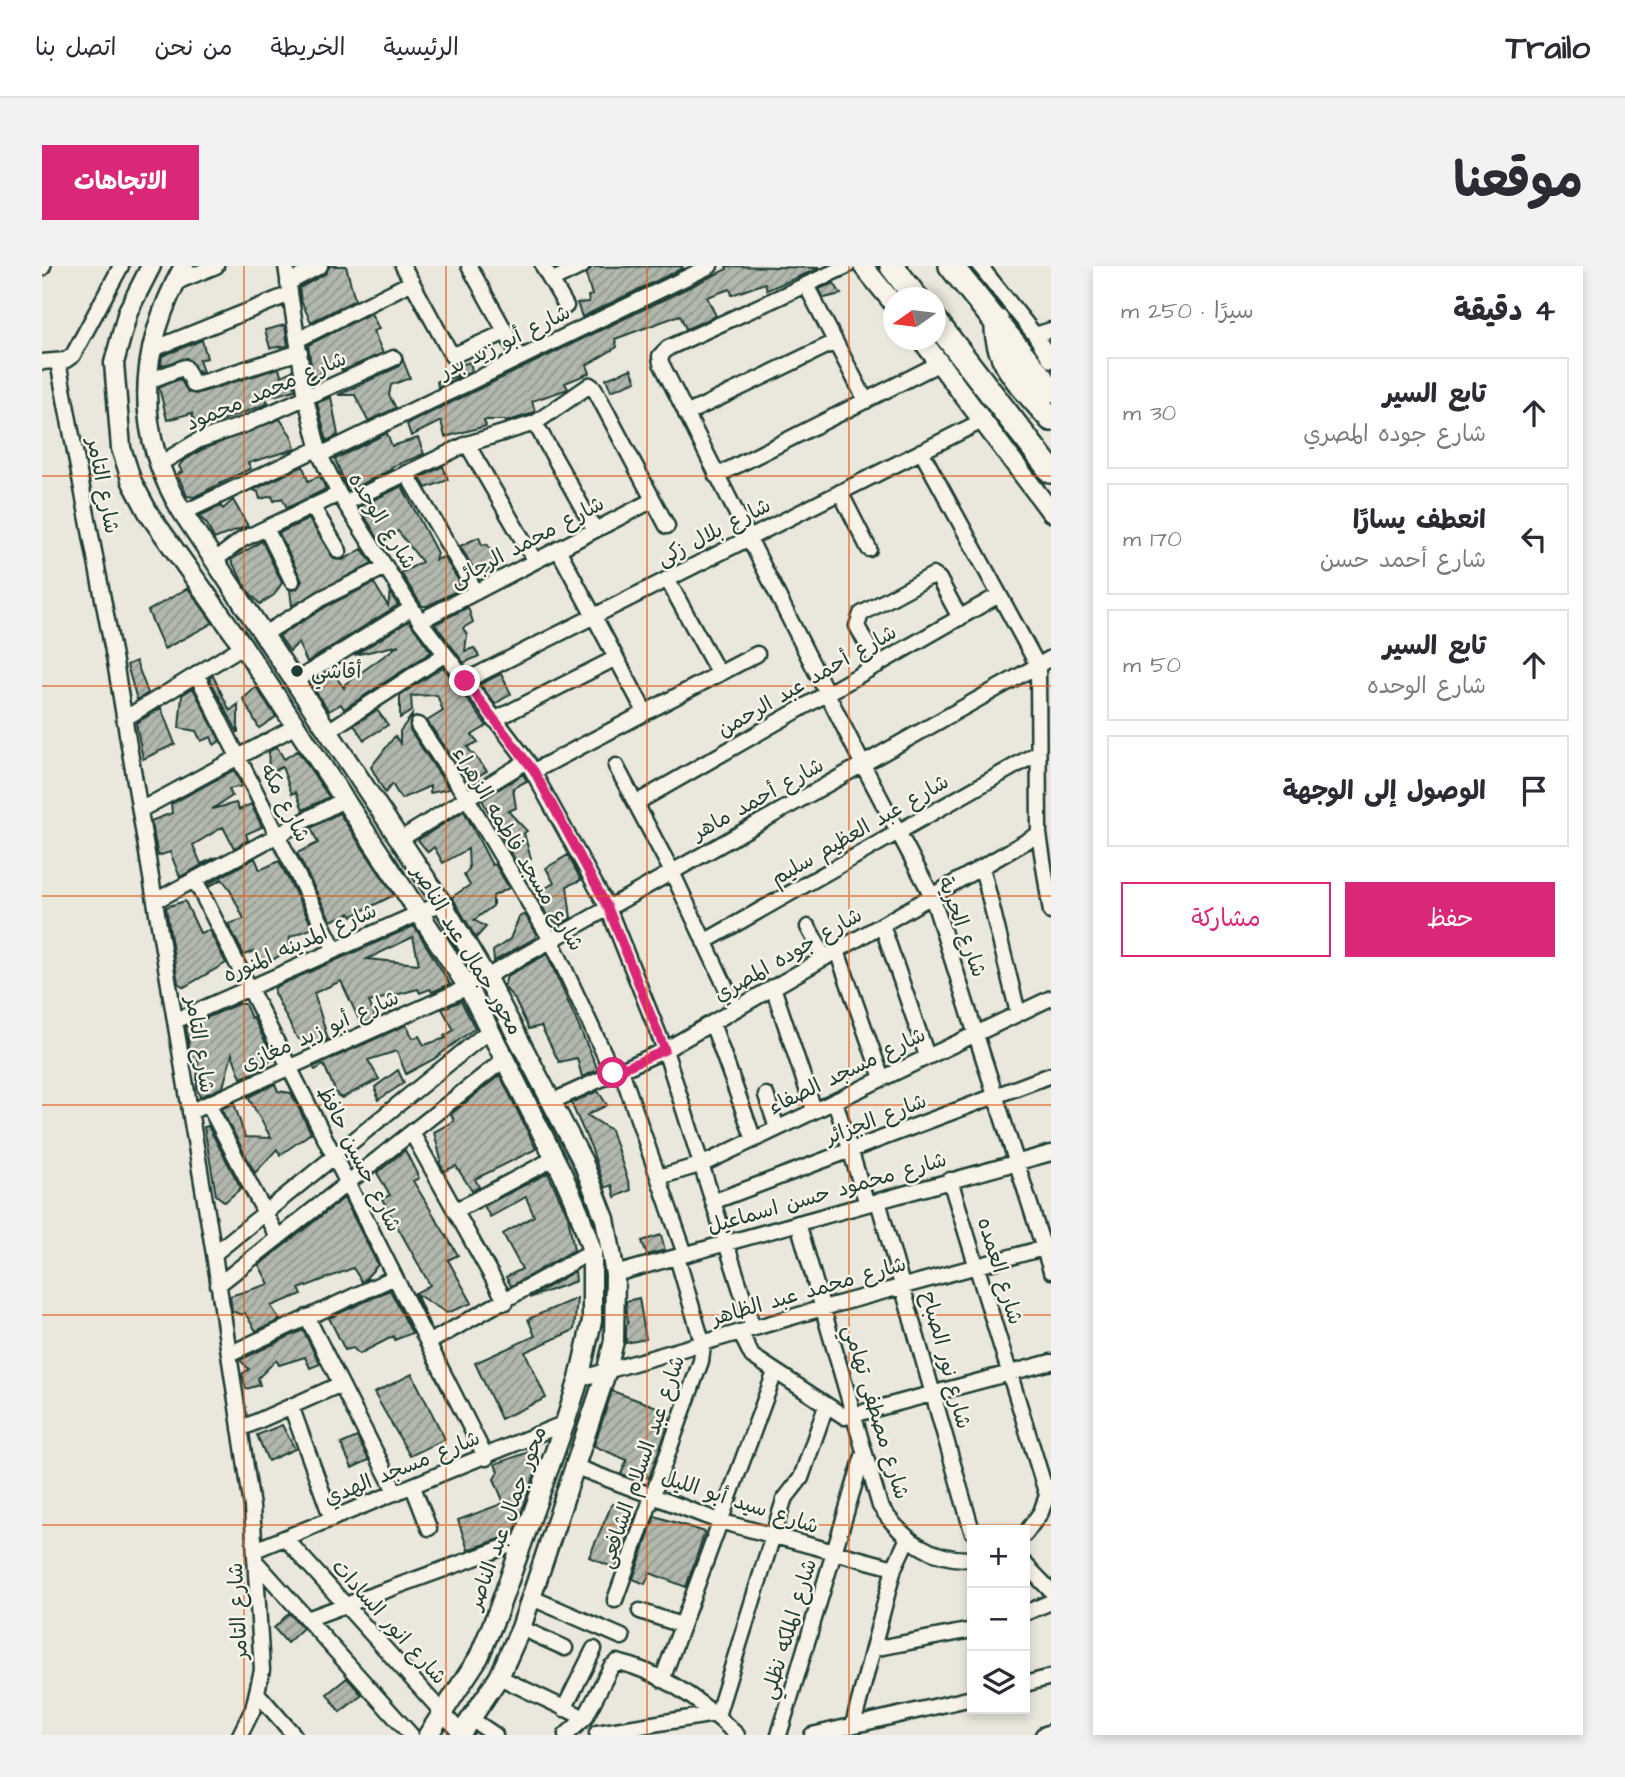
<!DOCTYPE html>
<html lang="ar">
<meta charset="utf-8">
<style>
body{margin:0;font-family:"Architects Daughter","Playpen Sans Arabic",sans-serif;background:#f2f2f3;color:#2b2b33;direction:rtl}
.controls{position:absolute;right:21px;bottom:21px;display:grid;overflow:hidden;border-radius:0px;box-shadow:0 4px 10px #0003}
.controls button{width:63px;height:63px;display:grid;place-items:center;padding:0;border:0;border-bottom:2px solid #e1e1e2;background:#fff;color:#2b2b33;font:35px sans-serif}
.compass{position:absolute;left:841px;top:21px;width:63px;height:63px;border-radius:50%;background:#fff;box-shadow:0 4px 10px #0003;rotate:256deg}
.stop{position:absolute;width:21px;height:21px;margin:-16px;border:5px solid #db2777;border-radius:50%;background:#fff}
.stop.end{background:#db2777;border-color:#fff;box-shadow:0 2px 7px #0008}
.list{margin:0;padding:0;list-style:none}
h2{display:flex;justify-content:space-between;align-items:center;height:91px;margin:0;padding:0 28px;font-size:30px}
h2 small{font-size:23px;font-weight:400;color:#7c7c81}
.list li{display:grid;grid-template-columns:46px 1fr auto;gap:21px;align-items:center;box-sizing:border-box;height:112px;margin:0 14px 14px;padding:0 14px;border:2px solid #e1e1e2;border-radius:0px}
.list b{display:block;font-size:26px;white-space:nowrap}
.list p{margin:0;font-size:23px;white-space:nowrap;color:#7c7c81}
.list em{font-size:23px;font-style:normal;color:#7c7c81}
.actions{display:flex;gap:14px;padding:21px 28px}
.actions a{flex:1;padding:16px 0;border:2px solid #db2777;border-radius:0px;text-align:center;font-size:24px;color:#db2777}
.actions .main{background:#db2777;color:#fff}
.icon{flex:none;width:38px;height:38px;fill:none;stroke:currentColor;stroke-width:2;stroke-linecap:round;stroke-linejoin:round}
.map{position:relative;flex:none;width:1009px;height:1469px;overflow:hidden;direction:ltr;border-radius:0px}
header{display:flex;align-items:center;gap:42px;box-sizing:border-box;height:98px;padding:0 35px;background:#fff;border-bottom:2px solid #e1e1e2}
header strong{font-size:33px}
nav{display:flex;gap:38px;margin-inline-start:auto;font-size:24px}
.intro{display:flex;align-items:center;justify-content:space-between;box-sizing:border-box;height:168px;padding:0 42px}
h1{margin:0;font-size:49px}
.button{padding:18px 32px;border-radius:0px;background:#db2777;color:#fff;font-size:24px;font-weight:700}
main{display:flex;gap:42px;padding:0 42px}
aside{flex:1;background:#fff;border-radius:0px;box-shadow:0 4px 10px #0003}
.map>svg:first-child{display:block}
.building{fill:url(#building-hatch);stroke:#1f3d34;stroke-width:2;fill-rule:evenodd}
.lines{fill:none;stroke-linecap:round;stroke-linejoin:round}
.minor-casing{stroke:#1f3d34;stroke-width:19}
.tertiary-casing{stroke:#1f3d34;stroke-width:23}
.primary-casing{stroke:#1f3d34;stroke-width:28}
.minor{stroke:#f7f3e8;stroke-width:14}
.tertiary{stroke:#f7f3e8;stroke-width:18}
.primary{stroke:#f7f3e8;stroke-width:23}
.route{stroke:#db2777;stroke-width:9}
.grid{fill:none;stroke:#de580e;stroke-width:2;stroke-opacity:0.55}
.poi-dot{fill:#1f3d34;stroke:#f7f3e8;stroke-width:2.5}
.labels{text-anchor:middle;dominant-baseline:central;stroke-width:5;stroke-linejoin:round;paint-order:stroke}
.street-label{font-size:21px;fill:#1f3d34;stroke:#f7f3e8}
.poi-label{font-size:21px;fill:#1f3d34;stroke:#f7f3e8;text-anchor:start}
</style>
<header>
<strong>Trailo</strong>
<nav><a>الرئيسية</a><a>الخريطة</a><a>من نحن</a><a>اتصل بنا</a></nav>
</header>
<div class="intro"><h1>موقعنا</h1><a class="button">الاتجاهات</a></div>
<main>
<aside>
<h2>4 دقيقة<small>سيرًا · 250 m</small></h2>
<ul class="list">
<li><svg class="icon" aria-label="ahead" viewBox="0 0 24 24"><path d="M12 20V5M6 11l6-6 6 6"/></svg><div><b>تابع السير</b><p>شارع جوده المصري</p></div><em>30 m</em></li>
<li><svg class="icon" aria-label="left" viewBox="0 0 24 24"><path d="M17 20v-9H6M10 6l-5 5 5 5"/></svg><div><b>انعطف يسارًا</b><p>شارع أحمد حسن</p></div><em>170 m</em></li>
<li><svg class="icon" aria-label="ahead" viewBox="0 0 24 24"><path d="M12 20V5M6 11l6-6 6 6"/></svg><div><b>تابع السير</b><p>شارع الوحده</p></div><em>50 m</em></li>
<li><svg class="icon" aria-label="arrive" viewBox="0 0 24 24"><path d="M6 21V4h12l-3 4 3 4H6"/></svg><div><b>الوصول إلى الوجهة</b></div></li>
</ul>
<div class="actions"><a class="main">حفظ</a><a>مشاركة</a></div>
</aside>
<div class="map">
<svg width="1009" height="1469" viewBox="0 0 1009 1469">
<defs>
<pattern id="building-hatch" width="6" height="6" patternUnits="userSpaceOnUse" patternTransform="scale(1.75)"><rect width="6" height="6" fill="#b2b8ae"/><path d="M-1 1l2-2M0 6l6-6M5 7l2-2" fill="none" stroke="#90978e"/></pattern>
</defs>
<rect width="100%" height="100%" fill="#eae8dd"/>
<filter id="ink" filterUnits="userSpaceOnUse"><feTurbulence type="fractalNoise" baseFrequency=".0143" numOctaves="2"/><feDisplacementMap in="SourceGraphic" scale="14" xChannelSelector="R" yChannelSelector="G"/><feConvolveMatrix kernelMatrix="1 2 1 2 8 2 1 2 1" color-interpolation-filters="sRGB"/></filter>
<g filter="url(#ink)">
<!-- building -->
<path class="building" d="M288,0H304L313,34L269,56L259,35L257,22L283,8Z
M640,0L641,2L540,51L535,37L547,36L546,30L550,29L544,9L550,1Z
M684,0L778,2L725,24L723,17L690,29L688,23L665,31L674,50L644,63L638,49L573,73L575,81L545,99L548,107L523,117L526,123L490,135L493,145L489,148L463,156L462,154H442L444,160L403,171L399,155L369,170L365,158L685,3Z
M792,17L799,28L782,32L777,23Z
M329,47L337,63L331,65L341,87L300,105L297,94L279,98V108L271,111L266,79Z
M243,59L246,80L228,82L223,64Z
M160,74L165,92L157,94L161,106L157,107L145,92L119,100L120,90Z
M361,94L368,112L349,119L347,129L354,142L326,155L313,129H296L356,101Z
M428,96L430,105L396,121L395,115L415,110L412,101Z
M237,102L239,110L250,105L253,124L223,132L227,137L155,164L150,147L125,154L117,121L138,113L146,126L154,128Z
M589,103L594,115L569,125L564,113Z
M289,131L296,169L285,175L275,137Z
M238,153L250,171L253,183L206,197L209,202L152,231L145,230L135,208L140,206L137,200L140,196L161,183Z
M345,167L350,180L376,172L382,188L349,201L350,203L306,225L293,193Z
M261,200L266,215L278,210L284,223L245,242L240,232L232,235L230,230L218,233L216,226L211,224Z
M401,200L406,214L384,222L378,212Z
M360,220L395,287L393,294L402,291L417,315L415,325L385,340H380L359,307L380,296L356,265L339,277L317,241Z
M191,234L206,260L172,273L165,258L157,250L179,240L181,243Z
M267,253L292,293L301,294L320,283L330,297L250,340L248,324L255,323L260,315L237,267Z
M437,271L440,279L445,278L458,296L442,308H435L418,280Z
M220,275L240,317L232,329L218,338L206,325L189,294Z
M332,317L346,340L348,327L356,339L265,396L256,377L248,385L237,370L287,339Z
M146,322L171,357L122,383L106,345Z
M426,341L431,356L421,362L425,369L423,385L432,382L437,390L422,397L393,358Z
M367,355L389,386L302,443L299,438L287,445L268,417L289,404L302,422L303,418L357,379L313,389Z
M94,395L106,427L95,434L85,399Z
M401,401L445,460L430,469L436,476L425,481L445,505L427,515L385,455L401,445L395,429L369,430L370,445L358,452V429Z
M459,408L469,428L453,438L438,418Z
M171,410L188,445L196,438V467L167,412Z
M214,421L234,451L217,462L201,433Z
M151,422L178,475L172,479L169,471L159,475L154,465L137,462L140,429Z
M119,442L133,478L101,493L94,457Z
M335,444L346,459L322,474L312,459Z
M370,449L368,464L407,523L388,527V520L359,533L350,518L343,527L329,501L353,470L358,477V465Z
M235,481L242,493L255,485L258,488L287,531L261,544L254,526L250,528L240,501L226,508L227,485Z
M192,504L200,520L187,523L190,530L170,543L194,537L197,544L209,538L220,561L204,568L206,574L192,582L181,561L151,579L159,598L175,591L138,611L128,586L116,590L109,555L130,547L129,538Z
M481,508L485,515L471,522L474,542L466,545L485,565L482,567L489,593L476,599L440,534Z
M422,545L450,599L453,598L467,622L451,630V640L432,654L444,661L434,672L410,631L428,619L422,609L427,603L426,583L401,597L392,581L386,586L376,574Z
M297,547L352,629L310,650L308,647L289,655L255,587L276,577L269,562Z
M526,589L539,614L525,620L529,652L517,659L505,649L493,628L512,617L504,602Z
M213,592L218,604L237,595L271,662L248,671L245,685L224,698L216,695L212,685L202,689L186,658L202,653L187,622L180,613L167,621L166,618Z
M143,635L158,667L167,664L184,697L142,721L136,717L124,641Z
M483,648L494,668L493,672L452,695L451,685L468,673L477,651Z
M372,660L408,718L390,726L388,723L378,727L376,723L327,736L334,752L319,758L299,715L272,727L286,773L273,779L255,772L232,727L233,721ZM371,671L377,698L325,693Z
M505,688L556,804L540,811L535,792L517,796L499,760L487,763L472,732L462,721L465,710Z
M419,735L433,762L392,793L364,808L355,785L326,794L337,813L300,832L295,829L282,799L273,804L271,801L364,759L371,772L377,770L382,779L404,772L402,770L412,764L400,743Z
M196,738H203L209,752L211,751L232,793L224,796L226,801L199,812L190,788L181,821L158,831L155,822L156,789L149,792L144,761Z
M356,804L362,817L336,834L333,821Z
M458,809L494,883L433,913L437,921L430,925L414,900L402,905L397,896L399,894L392,866L412,855L409,848Z
M233,818L236,825L249,827L269,867L238,889L235,883L213,907L179,843L192,837L203,871L229,872L206,831Z
M556,825L565,839L545,849L569,864L589,924L573,931L570,919L563,922L549,881L529,837Z
M166,860L199,922L183,936L174,929L162,861Z
M363,884L377,912L371,915L416,989L406,994L430,1037L405,1047L374,1028L388,1060L372,1028L388,1019L340,933L348,929L335,907Z
M506,907L526,950L532,984L469,1020L464,1011L480,1003L461,968L492,950L484,931L448,951L442,940Z
M302,932L336,999L323,1013H327L320,1016L311,1002L257,1023L260,1028L229,1040L238,1054L214,1065L203,1047L199,1049L190,1045L188,1030L227,1018L217,999Z
M619,969L623,984L605,989L600,975Z
M533,1005L534,1015L487,1032Z
M348,1024L370,1067L353,1074L352,1070L317,1088L311,1082L303,1084L287,1052Z
M535,1032L532,1064L483,1086L504,1132L459,1153L433,1097L493,1070L486,1053Z
M597,1032L604,1073L584,1077V1059L586,1058L584,1035Z
M261,1064L278,1098L268,1102L263,1091L237,1099L234,1094L216,1112L218,1119L204,1123L200,1108L207,1103L198,1094Z
M370,1108L403,1173L368,1190L332,1127Z
M570,1125L626,1145L628,1154L607,1212L592,1206L589,1212L579,1208L585,1194L552,1180Z
M240,1159L253,1183L226,1195L215,1169Z
M315,1171L327,1194L310,1202L299,1178Z
M490,1185L498,1193L472,1268L426,1284L416,1254L462,1237L452,1213L456,1206L453,1198Z
M570,1238L593,1249L574,1303L547,1291Z
M613,1250L663,1266L644,1321L608,1307L603,1318L591,1313Z
M247,1347L261,1362L245,1377L232,1362Z
M305,1412L320,1429L298,1446L285,1428Z"/>
<g class="lines">
<!-- minor casing -->
<g class="minor-casing">
<path id="minor" d="M244,0L264,132L278,189L297,228L378,355L485,495L566,642L623,784L711,1062
M361,0L410,90L464,66
M427,0L478,92
M501,0L524,40
M805,0L626,82L618,90L619,97L821,499L890,630L1009,1005
M938,0L993,69L1009,94
M0,2L1,0
M509,15L540,0
M132,17L174,0
M246,17L278,0
M764,19L824,135
M993,69L1009,64
M255,74L370,16
M109,84L248,28
M0,96L24,94L31,89L79,0
M16,96L73,396L172,988L210,1241L220,1404L211,1443L198,1469
M104,116L143,101L152,119L258,86
M644,148L793,76
M493,157L553,264
M425,178L493,295
M879,185L996,400L997,568L1009,646
M278,189L668,0
M116,199L157,174L204,158L352,92
M364,207L434,326
M674,210L898,97
M798,226L827,283
M303,237L425,178L493,157L548,119L552,122L625,260
M270,240L297,285
M141,247L275,183
M224,262L250,315
M516,283L603,446
M173,294L201,273L297,228
M625,313L677,408
M378,355L611,234
M222,368L282,331L344,301
M836,399L815,360L819,348L891,309L897,313L918,352
M155,409L293,684
M253,415L370,342
M423,415L940,155
M82,453L201,380
M452,454L574,392
M376,459L425,532L509,674L571,807
M286,465L402,389
M574,500L630,606L694,743
M492,505L715,388
M594,537L957,329
M98,544L254,460
M357,574L485,495
M940,601L976,747
M153,614L444,1192
M113,635L303,533
M840,659L885,790
M766,661L783,692
M662,676L994,488
M795,685L840,812
M444,711L1009,392
M731,721L772,844
M133,755L400,637
M670,757L712,874
M579,804L643,988
M724,829L735,862
M511,835L623,784L997,568
M793,835L825,938
M166,838L236,972
M148,846L426,721
M370,867L464,1036
M617,911L661,898L1009,732
M908,914L1005,1229
M673,935L1009,809
M836,935L930,1265
M413,945L513,892
M756,957L838,1240C860,1273 888,1294 930,1293
M172,988L449,763
M573,1008L1009,887
M176,1019L464,792
M265,1051L354,1227
M698,1066L710,1090L803,1151L1009,1096
M386,1077L550,985
M187,1088L353,1011
M537,1113L781,1042L1009,980
M249,1140L290,1253
M198,1163L299,1118
M534,1201L677,1255L852,1302
M371,1221L387,1262
M983,1268L999,1246L1008,1221
M243,1272L419,1467
M213,1284L523,1157
M214,1296L369,1469
M983,1298L1009,1325
M490,1332L580,1371
M573,1334L659,1095L661,1079L635,991
M598,1345L639,1359
M983,1347L1009,1336
M265,1353L482,1274
M479,1362L523,1382
M831,1383L930,1364
M457,1411L543,1452
M620,1414L733,1106
M983,1418L1009,1411
M216,1428L252,1469
M522,1443L552,1383
M675,1450L742,1234L759,1212L784,1140
M429,1453L453,1469
M811,1459L852,1302L865,1274
M555,1467L673,1448
M524,1469L543,1452L569,1401L575,1396C620,1406 663,1438 695,1469
M737,1469L821,1190
M770,1469L930,1432
M1001,1469L1009,1466"/>
</g>
<!-- tertiary casing -->
<g class="tertiary-casing">
<path id="tertiary" d="M109,0L86,45L72,97L79,182L90,216L107,248L201,380L426,721L520,907L537,946L550,985V1055L537,1113L523,1157L456,1345L437,1391L386,1469
M142,0C96,83 90,165 141,247L400,637L444,711L541,896L563,953L573,1008L572,1075L564,1107L479,1362L457,1411L418,1469
M821,0L852,38
M880,74L1009,246"/>
</g>
<!-- primary casing -->
<g class="primary-casing">
<path id="primary" d="M850,0L874,32
M909,0L1009,124
M955,55C952,97 984,123 1009,153
M894,56L1009,205"/>
</g>
<!-- minor -->
<use href="#minor" class="minor"/>
<!-- tertiary -->
<use href="#tertiary" class="tertiary"/>
<!-- primary -->
<use href="#primary" class="primary"/>
</g>
</g>
<g class="lines" filter="url(#ink)">
<!-- route -->
<path class="route" d="M423,415L492,505L566,642L623,784L571,807"/>
</g>
<!-- grid -->
<path class="grid" d="M202,0V1469M404,0V1469M605,0V1469M807,0V1469M0,210H1009M0,420H1009M0,630H1009M0,839H1009M0,1049H1009M0,1259H1009"/>
<!-- markers -->
<circle class="poi-dot" cx="255" cy="405" r="7"/>
<g class="labels">
<!-- street labels -->
<g class="street-label">
<text transform="translate(463 76) rotate(-26)">شارع أبو زيد بدر</text>
<text transform="translate(224 125) rotate(-23)">شارع محمد محمود</text>
<text transform="translate(61 220) rotate(79)">شارع التامر</text>
<text transform="translate(340 255) rotate(58)">شارع الوحده</text>
<text transform="translate(672 266) rotate(-27)">شارع بلال زكى</text>
<text transform="translate(485 276) rotate(-28)">شارع محمد الرجائى</text>
<text transform="translate(765 415) rotate(-30)">شارع أحمد عبد الرحمن</text>
<text transform="translate(716 533) rotate(-29)">شارع أحمد ماهر</text>
<text transform="translate(243 537) rotate(63)">شارع مكه</text>
<text transform="translate(818 564) rotate(-30)">شارع عبد العظيم سليم</text>
<text transform="translate(476 583) rotate(59)">شارع مسجد فاطمه الزهراء</text>
<text transform="translate(920 661) rotate(70)">شارع الحرية</text>
<text transform="translate(258 677) rotate(-24)">شارع المدينه المنوره</text>
<text transform="translate(425 684) rotate(59)">محور جمال عبد الناصر</text>
<text transform="translate(746 689) rotate(-30)">شارع جوده المصري</text>
<text transform="translate(278 765) rotate(-24)">شارع أبو زيد مغازى</text>
<text transform="translate(158 779) rotate(81)">شارع التامر</text>
<text transform="translate(805 805) rotate(-26)">شارع مسجد الصفاء</text>
<text transform="translate(834 853) rotate(-21)">شارع الجزائر</text>
<text transform="translate(317 893) rotate(63)">شارع حسين حافظ</text>
<text transform="translate(785 927) rotate(-16)">شارع محمود حسن اسماعيل</text>
<text transform="translate(958 1005) rotate(73)">شارع العمده</text>
<text transform="translate(767 1025) rotate(-16)">شارع محمد عبد الظاهر</text>
<text transform="translate(904 1094) rotate(75)">شارع نور الصباح</text>
<text transform="translate(834 1146) rotate(73)">شارع مصطفى تهامي</text>
<text transform="translate(600 1196) rotate(-71)">شارع عبد السلام الشافعى</text>
<text transform="translate(360 1202) rotate(-22)">شارع مسجد الهدي</text>
<text transform="translate(698 1236) rotate(18)">شارع سيد أبو الليل</text>
<text transform="translate(465 1252) rotate(-70)">محور جمال عبد الناصر</text>
<text transform="translate(196 1345) rotate(-93)">شارع التامر</text>
<text transform="translate(347 1356) rotate(48)">شارع انور السادات</text>
<text transform="translate(747 1363) rotate(-73)">شارع الملكه نظلي</text>
</g>
<!-- poi labels -->
<g class="poi-label">
<text x="269" y="405">أقاشي</text>
</g>
</g>
</svg>
<div class="controls">
<button>+</button>
<button>−</button>
<button><svg class="icon" aria-label="layers" viewBox="0 0 24 24"><path d="M12 4l9 5-9 5-9-5zM3 14l9 5 9-5"/></svg></button>
</div>
<svg class="compass" viewBox="-18 -18 36 36"><path d="M0-13l5 13h-10z" fill="#e53935"/><path d="M0 13l5-13h-10z" fill="#7c7c81"/></svg>
<div class="stop" style="left:571px;top:807px"></div>
<div class="stop end" style="left:423px;top:415px"></div>
</div>
</main>
